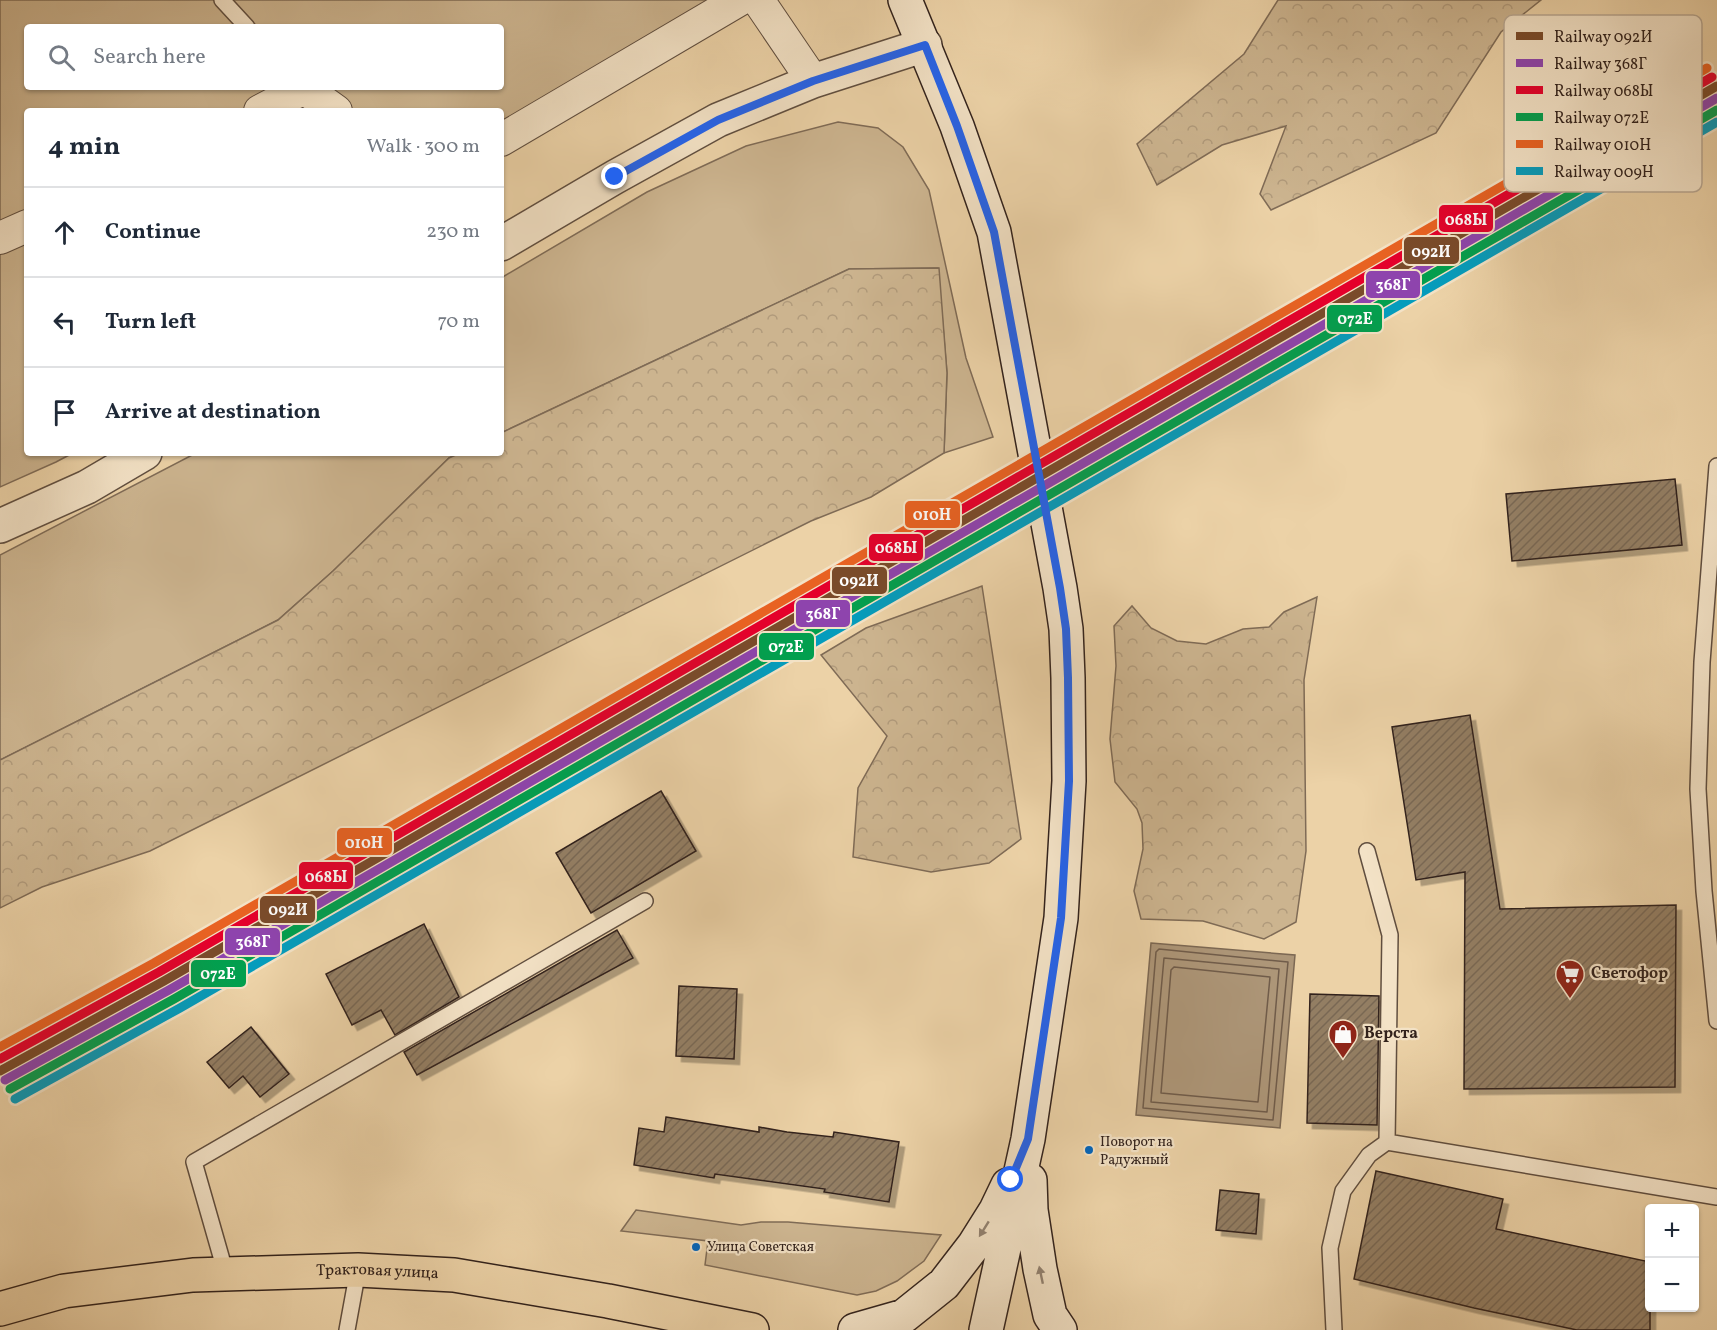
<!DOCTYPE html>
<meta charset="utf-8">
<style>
body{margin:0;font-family:Vollkorn,serif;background:#f6f6f7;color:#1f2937}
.controls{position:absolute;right:18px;bottom:18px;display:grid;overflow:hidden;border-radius:6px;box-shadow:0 2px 4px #0004}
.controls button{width:54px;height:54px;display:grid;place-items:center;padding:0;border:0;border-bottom:2px solid #e0e1e3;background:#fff;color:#1f2937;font:30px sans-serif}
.stop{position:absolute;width:18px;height:18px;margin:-14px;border:4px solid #2563eb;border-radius:50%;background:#fff}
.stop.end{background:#2563eb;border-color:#fff;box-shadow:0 2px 6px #0008}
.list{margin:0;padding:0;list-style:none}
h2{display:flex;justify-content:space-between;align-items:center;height:78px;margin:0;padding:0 24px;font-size:26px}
h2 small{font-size:20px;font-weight:400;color:#747a83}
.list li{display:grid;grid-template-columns:39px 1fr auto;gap:18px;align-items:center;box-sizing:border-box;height:90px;padding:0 24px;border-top:2px solid #e0e1e3}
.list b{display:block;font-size:22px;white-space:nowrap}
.list em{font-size:20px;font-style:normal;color:#747a83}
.icon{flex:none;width:33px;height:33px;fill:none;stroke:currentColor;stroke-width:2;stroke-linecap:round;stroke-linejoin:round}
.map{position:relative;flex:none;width:1717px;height:1330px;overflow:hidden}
.search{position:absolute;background:#fff;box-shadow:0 2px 4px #0004;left:24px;top:24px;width:480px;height:66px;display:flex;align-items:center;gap:15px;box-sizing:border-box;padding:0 21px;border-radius:6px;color:#747a83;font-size:22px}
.panel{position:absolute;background:#fff;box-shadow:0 2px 4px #0004;left:24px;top:108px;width:480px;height:348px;border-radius:6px}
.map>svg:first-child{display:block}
.green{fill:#ccb48f;stroke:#7f6b56;stroke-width:1.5;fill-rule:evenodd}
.forest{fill:url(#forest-crowns);stroke:#7f6b56;stroke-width:1.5}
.water{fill:#ad9678;stroke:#7c6853;stroke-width:1.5}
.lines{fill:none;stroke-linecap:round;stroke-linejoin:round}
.shore{stroke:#705c4a;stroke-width:1.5}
.building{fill:url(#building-hatch);stroke:#32221c;stroke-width:1.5;filter:url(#shadow)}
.service-casing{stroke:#604e3f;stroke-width:18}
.minor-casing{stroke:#604e3f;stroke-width:34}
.tertiary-casing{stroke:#604e3f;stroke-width:36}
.secondary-casing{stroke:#32221c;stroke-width:36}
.primary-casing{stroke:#32221c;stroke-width:36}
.service{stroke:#f3e2c6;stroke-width:15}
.minor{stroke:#f3e2c6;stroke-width:32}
.tertiary{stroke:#f3e2c6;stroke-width:33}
.secondary{stroke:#f3e2c6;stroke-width:33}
.primary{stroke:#ecd2a7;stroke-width:33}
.rail-1-casing{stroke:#f3e2c6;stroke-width:14}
.rail-2-casing{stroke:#f3e2c6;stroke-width:14}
.rail-3-casing{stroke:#f3e2c6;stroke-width:14}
.rail-4-casing{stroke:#f3e2c6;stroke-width:14}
.rail-5-casing{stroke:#f3e2c6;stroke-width:14}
.rail-6-casing{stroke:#f3e2c6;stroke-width:14}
.rail-1{stroke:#7a4b2a;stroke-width:9}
.rail-2{stroke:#8e44ad;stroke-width:9}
.rail-3{stroke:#e4002b;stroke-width:9}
.rail-4{stroke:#029f4e;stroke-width:9}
.rail-5{stroke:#e86222;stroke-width:9}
.rail-6{stroke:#059cbc;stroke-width:9}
.oneway{fill:#928271}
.route{stroke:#2563eb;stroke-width:8}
.bus-dot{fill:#0065bd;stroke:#f3e2c6;stroke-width:2}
.labels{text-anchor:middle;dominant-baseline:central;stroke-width:4.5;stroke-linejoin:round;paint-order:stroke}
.bus-label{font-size:14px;fill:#32221c;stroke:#f3e2c6;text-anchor:start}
.poi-label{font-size:16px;font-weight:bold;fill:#32221c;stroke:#f3e2c6;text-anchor:start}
.street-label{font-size:16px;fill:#32221c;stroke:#f3e2c6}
.key{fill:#f3e2c6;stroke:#b9a893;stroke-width:1.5}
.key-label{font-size:16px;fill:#32221c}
.line-badge{stroke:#f3e2c6;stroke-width:2}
.badge-label{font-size:16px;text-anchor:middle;font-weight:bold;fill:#fff}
</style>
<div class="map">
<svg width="1717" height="1330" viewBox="0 0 1717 1330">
<defs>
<pattern id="forest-crowns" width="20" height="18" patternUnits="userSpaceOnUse" patternTransform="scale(1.5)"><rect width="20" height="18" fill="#ccb48f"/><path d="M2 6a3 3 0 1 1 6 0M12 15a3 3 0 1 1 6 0" fill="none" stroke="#b09a7b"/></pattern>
<pattern id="building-hatch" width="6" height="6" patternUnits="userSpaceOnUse" patternTransform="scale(1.5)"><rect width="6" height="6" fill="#937e64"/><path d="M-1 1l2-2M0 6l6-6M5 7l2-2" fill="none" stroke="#796752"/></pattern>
<filter id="shadow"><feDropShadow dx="5.5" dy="5.5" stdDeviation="0" flood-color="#0004"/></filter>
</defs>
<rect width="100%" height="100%" fill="#ecd2a7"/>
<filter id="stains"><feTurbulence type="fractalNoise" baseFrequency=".00333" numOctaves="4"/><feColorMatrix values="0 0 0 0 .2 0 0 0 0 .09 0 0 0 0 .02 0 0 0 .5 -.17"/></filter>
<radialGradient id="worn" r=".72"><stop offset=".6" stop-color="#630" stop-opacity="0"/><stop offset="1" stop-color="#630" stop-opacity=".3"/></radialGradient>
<!-- green -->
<path class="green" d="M0,0H714L501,132V111H27V453H73L56,462L0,487ZM27,27H501V87H27Z
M838,122L878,128L903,147L929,190L966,358L993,437L944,453L947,373L938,268L849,269L501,433V278L647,192L746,146Z
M196,453H460L449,458L333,571L278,620L0,760V555Z
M636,1210L741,1225L761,1222H788L941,1235L924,1261L897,1281L876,1291L857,1295L705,1265L708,1241L621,1231Z"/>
<!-- forest -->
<path class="forest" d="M1278,0H1541L1501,32L1436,133L1271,210L1260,194L1286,126L1222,145L1157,185L1137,144L1244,54Z
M939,268L947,373L944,453L871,497L811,521L150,851L42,887L0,908V760L278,620L333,571L449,458L460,453H501V433L849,269Z
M982,586L1021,839L989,863L931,872L853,857L858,788L887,736L821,655L866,628Z
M1317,597L1304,680L1306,851L1296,922L1264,939L1203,921L1141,919L1134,891L1143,849L1142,823L1137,809L1115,782L1110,739L1116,666L1114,626L1132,606L1151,628L1177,641L1206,644L1243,629L1269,627L1284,612Z"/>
<!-- water -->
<path class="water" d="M1151,943L1295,955L1280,1128L1136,1115Z"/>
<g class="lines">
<!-- shore -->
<path class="shore" d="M1159,949L1288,962L1273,1120L1143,1108L1156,952Z
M1164,958L1279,969L1267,1112L1151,1102Z
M1174,967L1270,977L1258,1102L1161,1093L1171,970Z"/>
</g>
<!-- building -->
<path class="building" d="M1675,479L1682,545L1512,561L1506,494Z
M1470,715L1500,909L1676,905L1675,1087L1464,1089L1465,872L1416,880L1392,727Z
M661,791L696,851L591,913L556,853Z
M424,924L459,997L395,1035L381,1010L352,1025L326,974Z
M617,930L633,958L417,1075L404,1052Z
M679,986L737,989L734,1059L676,1056Z
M1310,994L1379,996L1377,1125L1307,1123Z
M251,1027L289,1074L260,1097L243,1076L229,1088L207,1062Z
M666,1117L759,1132V1127L787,1132L833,1137L834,1132L899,1142L889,1202L824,1192L825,1189L715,1174L714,1178L634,1165L639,1128L664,1132Z
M1376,1171L1503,1199L1496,1229L1650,1262V1330H1577L1474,1308L1354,1279Z
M1220,1190L1259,1194L1256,1234L1216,1230Z"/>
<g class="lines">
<!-- service casing -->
<g class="service-casing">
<path id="service" d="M222,0L247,27
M1717,466L1702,662L1698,789L1704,891L1717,1021
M1387,1142L1717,1197
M226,1274L194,1162L645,901
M347,1330L358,1270
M1334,1330L1330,1248L1343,1191L1369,1155L1387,1142L1390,935L1367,851"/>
</g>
<!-- minor casing -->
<g class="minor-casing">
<path id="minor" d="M758,0L813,81
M260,111L304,88L336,111
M501,140L739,0
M0,238L27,226"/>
</g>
<!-- tertiary casing -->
<g class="tertiary-casing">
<path id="tertiary" d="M501,244L615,177L718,120L813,81L925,45
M0,526L87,487L145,453"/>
</g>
<!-- secondary casing -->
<g class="secondary-casing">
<path id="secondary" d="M905,0L957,126L994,232L1060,588L1066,629L1068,678L1069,781L1061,918L1028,1139L986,1330
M1030,1180L1031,1210L1040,1269L1050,1315L1060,1330
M855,1330L904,1316L944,1284L974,1245L996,1210L1008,1185"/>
</g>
<!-- primary casing -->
<g class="primary-casing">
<g id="primary">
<path id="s1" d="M0,1309L64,1291L193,1275L358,1270L454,1275L608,1301L752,1330"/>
</g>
</g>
<!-- service -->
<use href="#service" class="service"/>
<!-- minor -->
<use href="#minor" class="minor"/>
<!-- tertiary -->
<use href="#tertiary" class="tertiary"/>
<!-- secondary -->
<use href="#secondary" class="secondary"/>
<!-- primary -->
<use href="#primary" class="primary"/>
<!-- rail-1 casing -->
<g class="rail-1-casing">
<path id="rail-1" d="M0,1071L164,981L1717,86"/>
</g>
<!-- rail-2 casing -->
<g class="rail-2-casing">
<path id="rail-2" d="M5,1080L169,990L1717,98"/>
</g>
<!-- rail-3 casing -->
<g class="rail-3-casing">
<path id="rail-3" d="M0,1059L159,972L1712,77"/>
</g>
<!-- rail-4 casing -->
<g class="rail-4-casing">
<path id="rail-4" d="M10,1089L174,999L1717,110"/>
</g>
<!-- rail-5 casing -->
<g class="rail-5-casing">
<path id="rail-5" d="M0,1047L154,963L1707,68"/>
</g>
<!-- rail-6 casing -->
<g class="rail-6-casing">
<path id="rail-6" d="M15,1099L180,1008L1717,122"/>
</g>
<!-- rail-1 -->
<use href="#rail-1" class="rail-1"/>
<!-- rail-2 -->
<use href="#rail-2" class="rail-2"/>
<!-- rail-3 -->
<use href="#rail-3" class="rail-3"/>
<!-- rail-4 -->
<use href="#rail-4" class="rail-4"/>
<!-- rail-5 -->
<use href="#rail-5" class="rail-5"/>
<!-- rail-6 -->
<use href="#rail-6" class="rail-6"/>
</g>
<!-- one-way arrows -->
<defs><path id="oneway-solid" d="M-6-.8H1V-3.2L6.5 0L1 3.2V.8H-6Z" transform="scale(1.5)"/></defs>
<g class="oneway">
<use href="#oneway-solid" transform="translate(984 1229) rotate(122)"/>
<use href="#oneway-solid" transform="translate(1041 1275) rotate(-102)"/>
</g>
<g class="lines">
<!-- route -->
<path class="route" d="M615,177L718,120L813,81L925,45L957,126L994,232L1060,588L1066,629L1068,678L1069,781L1061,918L1028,1139L1011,1180"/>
</g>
<!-- icons -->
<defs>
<g id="supermarket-pin" transform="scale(1.5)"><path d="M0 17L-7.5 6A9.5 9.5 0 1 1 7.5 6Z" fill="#8f2418" stroke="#f3e2c6"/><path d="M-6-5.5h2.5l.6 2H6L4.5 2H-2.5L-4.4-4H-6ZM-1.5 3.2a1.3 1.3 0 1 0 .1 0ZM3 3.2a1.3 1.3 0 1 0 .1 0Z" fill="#fff"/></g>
<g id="shop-pin" transform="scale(1.5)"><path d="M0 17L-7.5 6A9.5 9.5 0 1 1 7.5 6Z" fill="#8f2418" stroke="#f3e2c6"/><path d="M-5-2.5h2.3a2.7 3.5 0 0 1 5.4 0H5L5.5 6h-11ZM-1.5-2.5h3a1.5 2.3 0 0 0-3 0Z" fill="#fff"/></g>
</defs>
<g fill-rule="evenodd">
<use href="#supermarket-pin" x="1570" y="974"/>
<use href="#shop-pin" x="1343" y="1034"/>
</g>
<!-- markers -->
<g class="bus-dot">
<circle cx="1089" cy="1150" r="5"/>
<circle cx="696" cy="1247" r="5"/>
</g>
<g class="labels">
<!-- bus labels -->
<g class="bus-label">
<text x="1100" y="1142">Поворот на<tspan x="1100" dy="18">Радужный</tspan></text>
<text x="707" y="1247">Улица Советская</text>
</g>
<!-- poi labels -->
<g class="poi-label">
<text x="1591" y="974">Светофор</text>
<text x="1364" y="1034">Верста</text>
</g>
<!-- street labels -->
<g class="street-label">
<text stroke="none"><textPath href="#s1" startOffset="381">Трактовая улица</textPath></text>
</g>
</g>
<!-- legend -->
<rect x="1504" y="15" width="198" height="177" rx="9" class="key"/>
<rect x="1516" y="32" width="27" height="8" fill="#7a4b2a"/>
<rect x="1516" y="59" width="27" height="8" fill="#8e44ad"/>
<rect x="1516" y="86" width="27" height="8" fill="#e4002b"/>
<rect x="1516" y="113" width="27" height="8" fill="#029f4e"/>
<rect x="1516" y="140" width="27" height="8" fill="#e86222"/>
<rect x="1516" y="167" width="27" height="8" fill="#059cbc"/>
<g class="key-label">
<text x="1554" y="42">Railway 092И</text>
<text x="1554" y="69">Railway 368Г</text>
<text x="1554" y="96">Railway 068Ы</text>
<text x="1554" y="123">Railway 072Е</text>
<text x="1554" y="150">Railway 010Н</text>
<text x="1554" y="177">Railway 009Н</text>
</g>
<g class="line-badge">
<rect x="1438" y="204" width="56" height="29" rx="6" fill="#e4002b"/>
<rect x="1403" y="236" width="57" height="29" rx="6" fill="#7a4b2a"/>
<rect x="1365" y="270" width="56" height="29" rx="6" fill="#8e44ad"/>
<rect x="1326" y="304" width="57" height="29" rx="6" fill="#029f4e"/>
<rect x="904" y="500" width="57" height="29" rx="6" fill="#e86222"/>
<rect x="868" y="533" width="56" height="29" rx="6" fill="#e4002b"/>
<rect x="831" y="566" width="57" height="29" rx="6" fill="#7a4b2a"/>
<rect x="795" y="599" width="56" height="29" rx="6" fill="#8e44ad"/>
<rect x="758" y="632" width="57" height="29" rx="6" fill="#029f4e"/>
<rect x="336" y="827" width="57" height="29" rx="6" fill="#e86222"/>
<rect x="298" y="861" width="56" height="29" rx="6" fill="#e4002b"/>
<rect x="259" y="895" width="57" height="29" rx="6" fill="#7a4b2a"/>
<rect x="224" y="927" width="57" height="29" rx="6" fill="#8e44ad"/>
<rect x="190" y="959" width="57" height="29" rx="6" fill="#029f4e"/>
</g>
<g class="badge-label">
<text x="1466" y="225">068Ы</text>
<text x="1431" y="257">092И</text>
<text x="1393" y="290">368Г</text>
<text x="1355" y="324">072Е</text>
<text x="932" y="520">010Н</text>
<text x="896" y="553">068Ы</text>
<text x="859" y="586">092И</text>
<text x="823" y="619">368Г</text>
<text x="786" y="652">072Е</text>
<text x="364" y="848">010Н</text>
<text x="326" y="882">068Ы</text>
<text x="288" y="915">092И</text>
<text x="253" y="947">368Г</text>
<text x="218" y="979">072Е</text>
</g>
<rect width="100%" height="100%" filter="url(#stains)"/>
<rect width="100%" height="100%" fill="url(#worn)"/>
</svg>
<div class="controls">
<button>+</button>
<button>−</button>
</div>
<div class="stop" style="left:1011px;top:1180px"></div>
<div class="stop end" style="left:615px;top:177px"></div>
<div class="search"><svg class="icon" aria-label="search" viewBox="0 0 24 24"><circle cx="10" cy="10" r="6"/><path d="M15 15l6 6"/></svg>Search here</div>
<section class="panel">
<h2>4 min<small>Walk · 300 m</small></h2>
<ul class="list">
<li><svg class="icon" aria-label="ahead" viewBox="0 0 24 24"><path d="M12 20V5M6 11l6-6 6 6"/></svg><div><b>Continue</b></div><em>230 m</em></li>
<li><svg class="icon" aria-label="left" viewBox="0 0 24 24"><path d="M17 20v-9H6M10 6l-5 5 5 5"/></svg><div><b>Turn left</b></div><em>70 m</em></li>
<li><svg class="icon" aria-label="arrive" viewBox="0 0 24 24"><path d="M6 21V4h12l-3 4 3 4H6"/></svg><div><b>Arrive at destination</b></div></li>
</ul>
</section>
</div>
